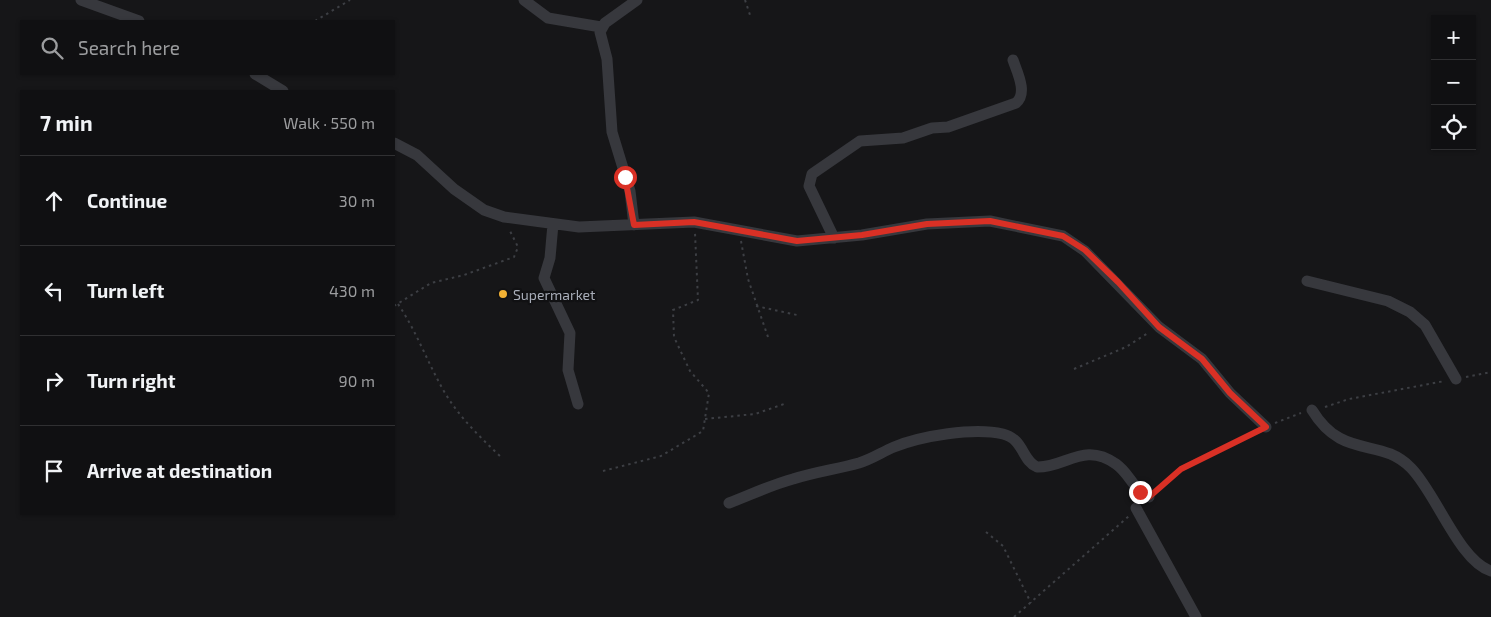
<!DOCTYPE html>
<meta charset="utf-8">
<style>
body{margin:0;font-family:"Exo 2",sans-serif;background:#1e1e20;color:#f1f3f6}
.controls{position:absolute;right:15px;top:15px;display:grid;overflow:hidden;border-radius:0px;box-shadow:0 1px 4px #0004}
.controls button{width:45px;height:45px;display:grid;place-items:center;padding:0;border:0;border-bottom:1px solid #303032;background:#101012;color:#f1f3f6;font:25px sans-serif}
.stop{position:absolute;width:15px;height:15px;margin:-11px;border:4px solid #d93025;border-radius:50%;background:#fff}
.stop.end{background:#d93025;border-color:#fff;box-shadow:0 1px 5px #0008}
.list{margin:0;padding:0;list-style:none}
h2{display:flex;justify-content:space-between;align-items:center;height:65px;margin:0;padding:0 20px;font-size:21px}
h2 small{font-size:16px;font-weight:400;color:#9c9d9f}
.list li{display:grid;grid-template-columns:32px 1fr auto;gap:15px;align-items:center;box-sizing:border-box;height:90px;padding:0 20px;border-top:1px solid #303032}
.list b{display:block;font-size:19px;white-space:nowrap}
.list em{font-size:16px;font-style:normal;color:#9c9d9f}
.icon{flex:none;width:28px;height:28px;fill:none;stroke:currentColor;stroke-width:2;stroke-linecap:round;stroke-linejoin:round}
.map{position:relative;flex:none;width:1491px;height:617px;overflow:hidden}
.search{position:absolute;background:#101012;box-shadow:0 1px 4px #0004;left:20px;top:20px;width:375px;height:55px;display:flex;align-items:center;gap:12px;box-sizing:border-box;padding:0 18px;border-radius:0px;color:#9c9d9f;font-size:19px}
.panel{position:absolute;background:#101012;box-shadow:0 1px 4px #0004;left:20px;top:90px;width:375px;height:425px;border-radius:0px}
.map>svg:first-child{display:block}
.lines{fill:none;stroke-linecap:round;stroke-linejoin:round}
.path{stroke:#3d3f44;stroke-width:2;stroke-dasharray:2.5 4;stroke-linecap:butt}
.minor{stroke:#37383d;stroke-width:11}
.route{stroke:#d93025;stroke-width:6}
.poi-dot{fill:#f2b134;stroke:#111113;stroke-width:2}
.labels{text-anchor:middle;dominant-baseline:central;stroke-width:4.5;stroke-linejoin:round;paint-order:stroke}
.poi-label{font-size:14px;fill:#a8adb8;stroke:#111113;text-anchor:start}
</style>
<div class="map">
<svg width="1491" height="617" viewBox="0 0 1491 617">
<rect width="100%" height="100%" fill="#161618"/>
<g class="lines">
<!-- path -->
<path class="path" d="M745,0L750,15
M315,21L350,0
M741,241L748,279L768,337
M398,304C417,332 428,364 445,393C460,418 480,437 501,457
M394,306L431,283L464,275L514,257L518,247L509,229
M756,306L797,315
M1074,369L1126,347L1148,333
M1466,377L1491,372
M1325,407L1349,399L1445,381
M705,419L755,414L787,403
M1275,423L1301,413
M603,471L661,456L703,431L709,393L690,371L674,337L673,310L698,300L695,233
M1156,490L1181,469L1255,432
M986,532L1003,546L1031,603
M1014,617L1129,516"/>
<!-- minor -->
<path class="minor" d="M81,0L139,21
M524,0L548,18L601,27
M255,74L283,91
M394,143L417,155L454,189L484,210L504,217L579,227L694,222L797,241L862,235L927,224L990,221L1063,236L1085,251L1159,327L1202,359L1230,393L1266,427
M553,224L550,258L544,278L570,333L568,370L578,404
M634,225L630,191L612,132L607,59L600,32L605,23L637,0
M834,238L809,186L812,174L860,141L903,138L932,128L948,127L1016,103C1028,93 1017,72 1013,60
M1307,281L1388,301L1410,312L1425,325L1456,379
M1312,410C1343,461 1380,436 1411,468C1436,493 1459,561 1491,571
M729,503C750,495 771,485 793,479C815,472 837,469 859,463C872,459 882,452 894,447C921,436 974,427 1003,434C1024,439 1022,461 1037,467C1065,468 1084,441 1116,464C1130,474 1132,488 1149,497
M1136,508L1196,617"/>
</g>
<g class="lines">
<!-- route -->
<path class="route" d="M625,177L634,225L694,222L797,241L862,235L927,224L990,221L1063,236L1085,250L1118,282L1159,327L1202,359L1230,393L1266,427L1181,469L1149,497L1140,492"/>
</g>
<!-- markers -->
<circle class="poi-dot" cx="503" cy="294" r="5"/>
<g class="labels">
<!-- poi labels -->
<g class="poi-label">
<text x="513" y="294">Supermarket</text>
</g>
</g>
</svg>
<div class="controls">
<button>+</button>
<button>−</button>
<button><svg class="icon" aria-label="locate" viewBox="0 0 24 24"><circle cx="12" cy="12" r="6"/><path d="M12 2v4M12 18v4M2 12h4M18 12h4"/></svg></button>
</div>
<div class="stop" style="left:625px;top:177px"></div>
<div class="stop end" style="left:1140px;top:492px"></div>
<div class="search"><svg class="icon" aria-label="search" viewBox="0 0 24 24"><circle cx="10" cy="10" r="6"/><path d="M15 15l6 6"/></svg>Search here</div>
<section class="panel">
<h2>7 min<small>Walk · 550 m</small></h2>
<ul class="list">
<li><svg class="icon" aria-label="ahead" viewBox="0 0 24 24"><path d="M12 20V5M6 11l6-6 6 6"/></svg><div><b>Continue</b></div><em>30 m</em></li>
<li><svg class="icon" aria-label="left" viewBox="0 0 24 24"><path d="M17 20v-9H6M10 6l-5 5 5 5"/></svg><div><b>Turn left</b></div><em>430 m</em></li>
<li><svg class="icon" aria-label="right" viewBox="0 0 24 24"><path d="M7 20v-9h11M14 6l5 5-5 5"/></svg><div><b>Turn right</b></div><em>90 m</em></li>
<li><svg class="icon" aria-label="arrive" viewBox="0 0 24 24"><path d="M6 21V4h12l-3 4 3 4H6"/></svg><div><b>Arrive at destination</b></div></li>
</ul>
</section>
</div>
